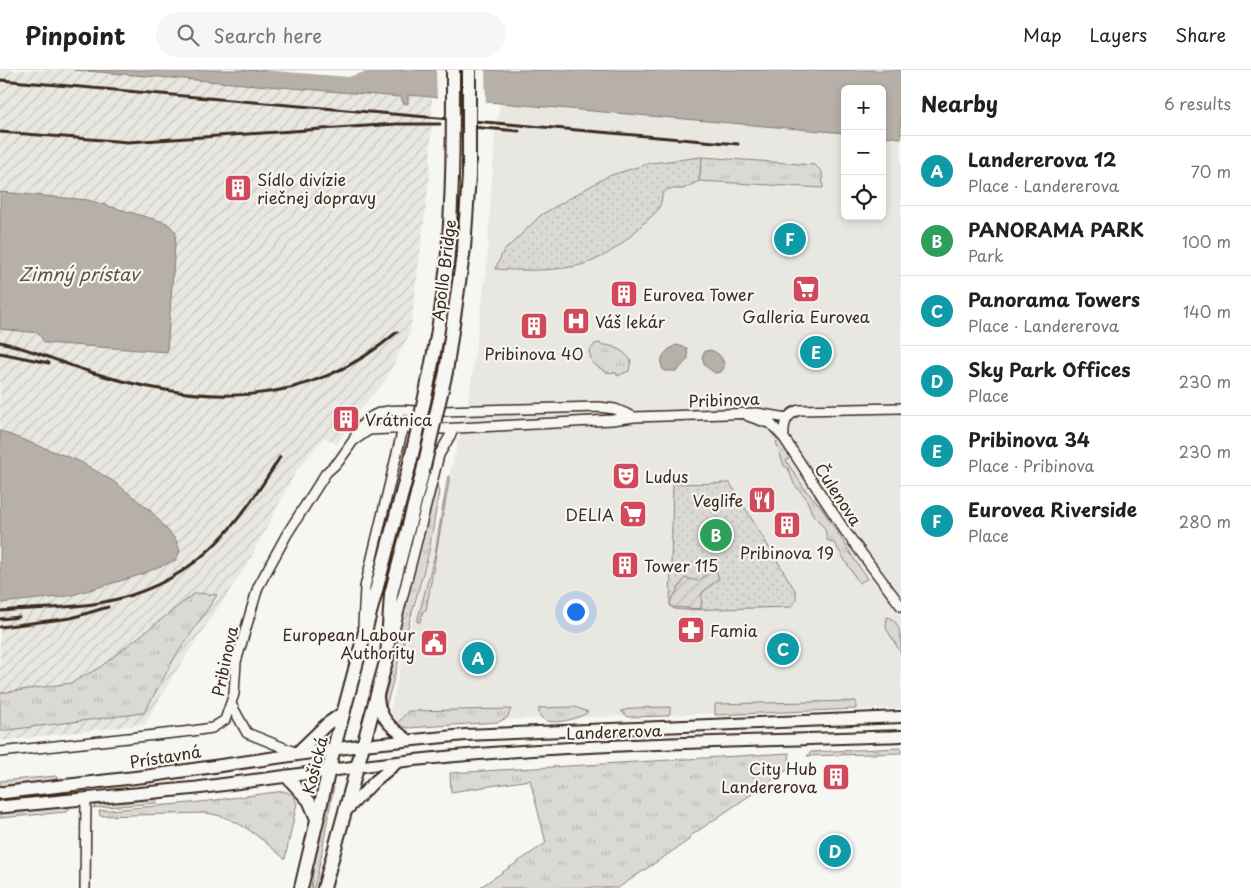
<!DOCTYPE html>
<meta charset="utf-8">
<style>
body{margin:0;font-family:"Playpen Sans",sans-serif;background:#f6f6f6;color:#202124}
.controls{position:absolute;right:15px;top:15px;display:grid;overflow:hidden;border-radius:8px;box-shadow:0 2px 8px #0003}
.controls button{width:45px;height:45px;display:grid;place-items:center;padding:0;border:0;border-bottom:1px solid #e0e0e0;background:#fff;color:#202124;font:25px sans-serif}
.you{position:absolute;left:575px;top:541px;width:18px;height:18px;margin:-12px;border:4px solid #fff;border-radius:50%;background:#1a73e8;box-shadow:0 0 0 8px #1a73e833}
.badge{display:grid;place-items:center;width:32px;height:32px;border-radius:50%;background:#d93025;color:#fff;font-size:16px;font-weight:700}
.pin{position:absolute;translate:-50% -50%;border:2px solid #fff;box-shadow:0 1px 5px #0006}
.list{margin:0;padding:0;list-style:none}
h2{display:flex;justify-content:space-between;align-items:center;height:65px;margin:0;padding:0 20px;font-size:21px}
h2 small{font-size:16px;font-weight:400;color:#757577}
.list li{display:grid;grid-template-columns:32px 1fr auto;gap:15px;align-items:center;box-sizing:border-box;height:70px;padding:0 20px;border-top:1px solid #e0e0e0}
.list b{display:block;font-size:19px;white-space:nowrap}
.list p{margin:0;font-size:16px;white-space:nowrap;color:#757577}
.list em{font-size:16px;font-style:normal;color:#757577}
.icon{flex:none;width:28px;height:28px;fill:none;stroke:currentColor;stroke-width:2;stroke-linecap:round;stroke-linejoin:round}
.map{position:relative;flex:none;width:901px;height:818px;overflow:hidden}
header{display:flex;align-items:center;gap:30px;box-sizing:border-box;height:70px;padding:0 25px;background:#fff;border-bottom:1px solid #e0e0e0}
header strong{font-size:24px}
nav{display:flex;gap:28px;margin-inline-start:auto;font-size:18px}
.search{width:350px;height:45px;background:#f6f6f6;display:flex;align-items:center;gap:12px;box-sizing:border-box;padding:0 18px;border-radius:28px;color:#757577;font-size:19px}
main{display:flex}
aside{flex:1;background:#fff}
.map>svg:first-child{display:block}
.built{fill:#e8e7e2}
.industrial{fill:url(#industrial-furrows)}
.grass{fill:url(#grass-tufts);stroke:#8a8278}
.park{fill:url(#park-dots);stroke:#8a8278}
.garden{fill:url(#garden-furrows);stroke:#8a8278}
.water{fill:#b6b0a9;stroke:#857a71}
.pier{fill:#f6f6f2}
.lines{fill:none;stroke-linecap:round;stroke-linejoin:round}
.minor-tunnel{stroke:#d1cdc8;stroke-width:9;stroke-dasharray:9 4.5;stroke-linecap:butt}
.minor-casing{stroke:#3b2a1e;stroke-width:12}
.tertiary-casing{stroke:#3b2a1e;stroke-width:14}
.secondary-casing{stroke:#3b2a1e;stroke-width:15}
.primary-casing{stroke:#3b2a1e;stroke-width:16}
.minor{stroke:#f6f6f2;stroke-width:9}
.tertiary{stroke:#f6f6f2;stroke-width:10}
.secondary{stroke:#f6f6f2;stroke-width:11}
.primary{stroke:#f6f6f2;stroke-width:12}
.rail{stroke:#3b2a1e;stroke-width:3}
.primary-bridge-casing{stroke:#3b2a1e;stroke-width:16;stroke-linecap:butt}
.primary-bridge{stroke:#f6f6f2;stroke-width:12}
.labels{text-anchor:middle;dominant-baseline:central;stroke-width:4.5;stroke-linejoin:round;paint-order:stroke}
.poi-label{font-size:16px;fill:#3b2a1e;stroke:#f6f6f2;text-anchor:start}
.street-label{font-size:16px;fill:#3b2a1e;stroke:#f6f6f2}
.water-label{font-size:18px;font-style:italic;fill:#605248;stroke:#f6f6f2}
</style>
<header>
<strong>Pinpoint</strong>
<div class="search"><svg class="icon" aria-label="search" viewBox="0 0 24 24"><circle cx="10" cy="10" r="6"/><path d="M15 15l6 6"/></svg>Search here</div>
<nav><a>Map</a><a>Layers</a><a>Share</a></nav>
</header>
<main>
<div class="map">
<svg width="901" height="818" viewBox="0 0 901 818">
<defs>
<pattern id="industrial-furrows" width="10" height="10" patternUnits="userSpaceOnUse" patternTransform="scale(1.25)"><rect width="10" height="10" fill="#e8e7e2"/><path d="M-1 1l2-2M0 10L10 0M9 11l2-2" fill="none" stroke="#c8c6c1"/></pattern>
<pattern id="grass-tufts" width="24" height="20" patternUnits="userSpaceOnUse" patternTransform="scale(1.25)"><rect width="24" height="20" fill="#dad9d3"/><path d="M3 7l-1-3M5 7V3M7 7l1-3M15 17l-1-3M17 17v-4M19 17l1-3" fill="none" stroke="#bcbab5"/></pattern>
<pattern id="park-dots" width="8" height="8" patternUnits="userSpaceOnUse" patternTransform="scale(1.25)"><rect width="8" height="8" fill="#dad9d3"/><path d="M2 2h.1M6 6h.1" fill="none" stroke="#bcbab5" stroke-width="1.8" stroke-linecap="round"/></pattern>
<pattern id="garden-furrows" width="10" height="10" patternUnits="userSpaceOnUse" patternTransform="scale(1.25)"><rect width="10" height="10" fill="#dad9d3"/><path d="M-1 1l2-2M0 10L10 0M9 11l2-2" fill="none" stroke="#bcbab5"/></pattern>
</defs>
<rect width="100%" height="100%" fill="#f6f6f2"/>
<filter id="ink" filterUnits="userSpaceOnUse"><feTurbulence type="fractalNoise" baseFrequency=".02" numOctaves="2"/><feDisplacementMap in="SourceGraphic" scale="10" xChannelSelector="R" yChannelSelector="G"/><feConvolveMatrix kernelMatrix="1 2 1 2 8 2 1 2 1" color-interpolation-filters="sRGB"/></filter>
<g filter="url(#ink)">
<!-- built -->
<path class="built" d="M500,33L845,63V146H882V66L901,68V638L412,652L388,648L469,328L486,202L495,65Z"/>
<!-- industrial -->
<path class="industrial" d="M0,0H74L401,27L403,33H408L407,25L432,28L430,103L410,263L383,314L359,340L337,374L324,367L295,403L248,493L174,604L145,654L0,671V533L69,526L137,506L176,470L150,440L113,411L79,391L0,361V259L167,282L176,163L88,130L0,122Z"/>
<!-- grass -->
<path class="grass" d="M702,87L815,95L822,102L823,118L699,111Z
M600,273L601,275C613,274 625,282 631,290L629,301L617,306V303L606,302L592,293L589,281L595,274Z
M780,369L792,386L786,391L807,422L819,434L867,509L859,513L835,474L827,470L825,459L812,443L806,428L794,414L788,398L784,396L776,372Z
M448,406H450L426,540L423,541L420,552H417L435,484Z
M437,415L439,422L429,482L385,640V627L414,500Z
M195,523L217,525L175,587L144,643L0,661V623L71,613L99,598Z
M887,547C901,550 901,569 901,583L886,558Z
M856,631V639L715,645V634Z
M575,637L588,642C578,650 536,661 539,638Z
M670,637V644L666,646L628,647L621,641L634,638Z
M511,639L507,648L498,652L408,658L396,655L408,641Z
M901,678V683L807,686L811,682Z
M789,683L790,698L689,767V770L618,818H479L546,773L530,710L451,722L450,703Z
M56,706L57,710L0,716V711Z
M334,717C326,751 323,785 314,818H311L315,785L330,718Z
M284,721L293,725L297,733L285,789C261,769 239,747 206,743L100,746L99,741L201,732Z
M156,729L157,733L93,738L97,733Z
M69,737V740L66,742L0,748V743Z"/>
<!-- park -->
<path class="park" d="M702,87L699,111L683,119H668L662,124C662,140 653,145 643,154C629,168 615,181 597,189C572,202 523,201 495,199L503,182L541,145L608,106L651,93Z
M730,413L796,522V531L791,537L684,540L674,539L670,535L673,414Z"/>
<!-- garden -->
<path class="garden" d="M711,499L716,500L719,509L702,523L701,539L671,537L670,532L685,508L699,511Z"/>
<!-- water -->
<path class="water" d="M74,0H901V68L882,66V19H845V63L408,25V34L403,33L401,27Z
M0,122L88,130L167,153L176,162L167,282L45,273L38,263L0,259Z
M677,275L687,278L688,289L677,301H664C656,290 667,278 677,275Z
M710,280C718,282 725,289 724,298L721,302L715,303L705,296L702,287L705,281Z
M0,361L79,391L113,411L150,440L176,470L180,481L176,490L137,506L69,526L0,533Z"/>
<!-- pier -->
<path class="pier" d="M263,0H367L368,1L348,7Z
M436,0H485L486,35L437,31Z"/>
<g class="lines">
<!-- minor-tunnel -->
<path class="minor-tunnel" d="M399,376L433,384"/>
<!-- minor casing -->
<g class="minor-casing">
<path id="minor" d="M442,341L599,337L615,339L634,347
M748,346L771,354L784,368L845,461L901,536
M439,359L612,350L634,347L757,343L787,348
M784,368C783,355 785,345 799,340L901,338
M354,369C367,339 387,339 418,341
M363,556L365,517L403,358L418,341
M392,568L439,385L454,359
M231,634L247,663L297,683
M0,682L192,661L212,658L225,650L234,624L236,592L258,517L287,464L326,403L339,391L353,371L369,360L410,358
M85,818L86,729"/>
</g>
<!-- tertiary casing -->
<g class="tertiary-casing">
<path id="tertiary" d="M378,628C380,649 391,657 407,669
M363,675L465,665L901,647
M356,697C536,673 719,673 901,666
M345,742L375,711L398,692"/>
</g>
<!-- secondary casing -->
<g class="secondary-casing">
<path id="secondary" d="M297,683L327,654L344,642
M286,706L309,731L317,750
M0,723L148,706L363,675
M0,737L197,718L356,697"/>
</g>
<!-- primary casing -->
<g class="primary-casing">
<path id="primary" d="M301,818L334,678L409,397
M324,818L387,588L391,524L423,401"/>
</g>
<!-- minor -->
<use href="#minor" class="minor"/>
<!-- tertiary -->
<use href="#tertiary" class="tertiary"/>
<!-- secondary -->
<use href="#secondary" class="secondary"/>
<!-- primary -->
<use href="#primary" class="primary"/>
<!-- rail -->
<path class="rail" d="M0,10L738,74
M459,56L519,61
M0,62L128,72L396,54H440
M0,272C32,279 63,294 94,303C202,336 307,340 397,262
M0,283L49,293
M0,541C33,538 66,539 99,533C191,517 234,462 280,387
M0,549L19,547
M0,557L71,548L108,537"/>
<!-- primary-bridge casing -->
<g class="primary-bridge-casing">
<path id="primary-bridge" d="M409,397C425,330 440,263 447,194C453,130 453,65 453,0
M423,401L446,302L464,178L469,106V0"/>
</g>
<!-- primary-bridge -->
<use href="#primary-bridge" class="primary-bridge"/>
</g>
</g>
<!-- icons -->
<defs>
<g id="building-square" transform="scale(1.4375)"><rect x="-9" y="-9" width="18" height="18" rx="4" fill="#d1495b" stroke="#f6f6f2"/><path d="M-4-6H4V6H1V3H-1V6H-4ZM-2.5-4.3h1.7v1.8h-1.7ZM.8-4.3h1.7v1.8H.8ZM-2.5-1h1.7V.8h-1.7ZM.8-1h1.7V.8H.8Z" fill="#fff"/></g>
<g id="supermarket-square" transform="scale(1.4375)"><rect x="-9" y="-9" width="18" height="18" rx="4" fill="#d1495b" stroke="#f6f6f2"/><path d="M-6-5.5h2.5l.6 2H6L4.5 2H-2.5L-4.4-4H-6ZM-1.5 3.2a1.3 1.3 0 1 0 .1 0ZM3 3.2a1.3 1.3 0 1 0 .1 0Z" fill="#fff"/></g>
<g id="hospital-square" transform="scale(1.4375)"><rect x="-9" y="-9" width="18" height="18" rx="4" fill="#d1495b" stroke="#f6f6f2"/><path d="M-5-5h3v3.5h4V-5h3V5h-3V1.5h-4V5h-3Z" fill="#fff"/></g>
<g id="theatre-square" transform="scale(1.4375)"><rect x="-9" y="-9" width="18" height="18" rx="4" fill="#d1495b" stroke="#f6f6f2"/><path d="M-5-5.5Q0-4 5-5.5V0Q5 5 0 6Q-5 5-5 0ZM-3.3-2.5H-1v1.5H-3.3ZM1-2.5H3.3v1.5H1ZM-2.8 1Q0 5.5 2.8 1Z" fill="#fff"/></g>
<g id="restaurant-square" transform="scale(1.4375)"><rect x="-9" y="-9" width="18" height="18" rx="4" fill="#d1495b" stroke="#f6f6f2"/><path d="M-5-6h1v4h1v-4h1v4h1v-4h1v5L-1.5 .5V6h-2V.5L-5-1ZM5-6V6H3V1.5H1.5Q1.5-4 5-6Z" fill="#fff"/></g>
<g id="pharmacy-square" transform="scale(1.4375)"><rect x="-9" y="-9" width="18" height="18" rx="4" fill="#d1495b" stroke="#f6f6f2"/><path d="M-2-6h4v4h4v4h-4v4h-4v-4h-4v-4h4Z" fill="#fff"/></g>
<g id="civic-square" transform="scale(1.4375)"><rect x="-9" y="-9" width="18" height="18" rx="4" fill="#d1495b" stroke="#f6f6f2"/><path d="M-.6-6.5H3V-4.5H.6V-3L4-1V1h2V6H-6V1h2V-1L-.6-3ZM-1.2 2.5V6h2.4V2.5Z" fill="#fff"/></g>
</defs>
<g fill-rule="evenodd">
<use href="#building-square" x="238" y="118"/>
<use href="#supermarket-square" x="806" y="219"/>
<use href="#building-square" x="624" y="224"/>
<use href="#hospital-square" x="576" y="251"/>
<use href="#building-square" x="534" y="256"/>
<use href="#building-square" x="346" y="349"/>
<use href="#theatre-square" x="626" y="406"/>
<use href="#restaurant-square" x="762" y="430"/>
<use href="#supermarket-square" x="633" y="444"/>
<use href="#building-square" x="787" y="455"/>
<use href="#building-square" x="625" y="495"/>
<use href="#pharmacy-square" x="691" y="560"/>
<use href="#civic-square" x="434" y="573"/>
<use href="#building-square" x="836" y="707"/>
</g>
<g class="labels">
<!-- poi labels -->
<g class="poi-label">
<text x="257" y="109">Sídlo divízie<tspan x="257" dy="18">riečnej dopravy</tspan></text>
<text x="643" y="224">Eurovea Tower</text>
<text x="806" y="246" text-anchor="middle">Galleria Eurovea</text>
<text x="595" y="251">Váš lekár</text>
<text x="534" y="283" text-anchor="middle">Pribinova 40</text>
<text x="365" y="349">Vrátnica</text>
<text x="645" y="406">Ludus</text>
<text x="743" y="430" text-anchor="end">Veglife</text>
<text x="614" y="444" text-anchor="end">DELIA</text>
<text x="787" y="482" text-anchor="middle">Pribinova 19</text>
<text x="644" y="495">Tower 115</text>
<text x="710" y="560">Famia</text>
<text x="415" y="564" text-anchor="end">European Labour<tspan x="415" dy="18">Authority</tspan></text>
<text x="817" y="698" text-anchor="end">City Hub<tspan x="817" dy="18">Landererova</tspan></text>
</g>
<!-- street labels -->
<g class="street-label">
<text transform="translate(443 200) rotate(-83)">Apollo Bridge</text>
<text transform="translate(724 329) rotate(-2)">Pribinova</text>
<text transform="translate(839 424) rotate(57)">Čulenova</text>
<text transform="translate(224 591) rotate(-78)">Pribinova</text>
<text transform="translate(614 661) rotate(-2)">Landererova</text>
<text transform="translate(165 686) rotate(-9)">Prístavná</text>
<text transform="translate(314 695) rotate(-76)">Košická</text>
</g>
<!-- water labels -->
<g class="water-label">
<text x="79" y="203">Zimný prístav</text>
</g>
</g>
</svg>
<div class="controls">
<button>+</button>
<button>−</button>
<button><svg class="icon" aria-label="locate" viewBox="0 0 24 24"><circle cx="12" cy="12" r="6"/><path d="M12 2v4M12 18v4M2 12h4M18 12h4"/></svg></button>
</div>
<div class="you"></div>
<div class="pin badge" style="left:478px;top:588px;background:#0f9aa8">A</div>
<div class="pin badge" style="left:716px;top:465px;background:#2e9e5b">B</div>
<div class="pin badge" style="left:783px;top:579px;background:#0f9aa8">C</div>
<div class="pin badge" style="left:835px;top:781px;background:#0f9aa8">D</div>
<div class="pin badge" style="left:816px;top:282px;background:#0f9aa8">E</div>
<div class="pin badge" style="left:790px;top:169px;background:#0f9aa8">F</div>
</div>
<aside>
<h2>Nearby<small>6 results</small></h2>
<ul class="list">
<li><span class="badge" style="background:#0f9aa8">A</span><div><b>Landererova 12</b><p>Place · Landererova</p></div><em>70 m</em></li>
<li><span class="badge" style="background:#2e9e5b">B</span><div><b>PANORAMA PARK</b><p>Park</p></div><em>100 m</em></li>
<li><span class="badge" style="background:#0f9aa8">C</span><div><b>Panorama Towers</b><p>Place · Landererova</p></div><em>140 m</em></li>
<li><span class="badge" style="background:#0f9aa8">D</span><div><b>Sky Park Offices</b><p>Place</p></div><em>230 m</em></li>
<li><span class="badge" style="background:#0f9aa8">E</span><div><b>Pribinova 34</b><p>Place · Pribinova</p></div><em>230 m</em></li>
<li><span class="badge" style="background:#0f9aa8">F</span><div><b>Eurovea Riverside</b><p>Place</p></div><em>280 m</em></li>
</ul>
</aside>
</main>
